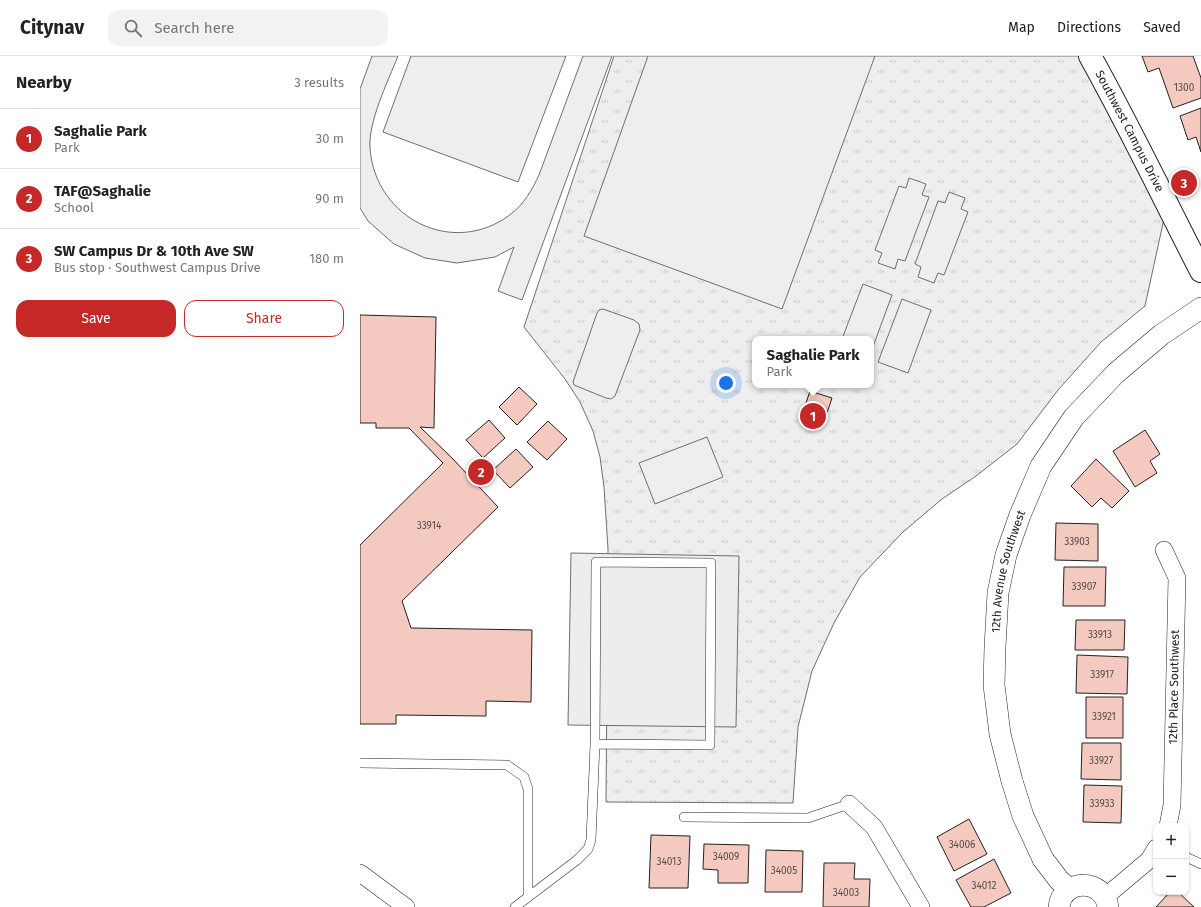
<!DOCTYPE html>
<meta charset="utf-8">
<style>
body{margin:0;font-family:"Fira Sans",sans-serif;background:#f2f2f2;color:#222}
.controls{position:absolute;right:12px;bottom:12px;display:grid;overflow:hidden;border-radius:8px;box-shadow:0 1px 3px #0004}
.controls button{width:36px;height:36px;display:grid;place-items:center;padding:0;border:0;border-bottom:1px solid #e0e0e0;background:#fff;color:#222;font:20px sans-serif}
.you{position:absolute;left:366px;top:327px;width:14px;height:14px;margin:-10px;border:3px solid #fff;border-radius:50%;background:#1a73e8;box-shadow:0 0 0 6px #1a73e833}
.badge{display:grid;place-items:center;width:26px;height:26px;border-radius:50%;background:#c62828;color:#fff;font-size:13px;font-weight:700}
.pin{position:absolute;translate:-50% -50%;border:2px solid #fff;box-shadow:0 1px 4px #0006}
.popup{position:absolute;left:392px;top:280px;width:122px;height:52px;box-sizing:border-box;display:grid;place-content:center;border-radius:8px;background:#fff;filter:drop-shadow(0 1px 3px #0005);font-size:13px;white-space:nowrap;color:#767676}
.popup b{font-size:15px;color:#222}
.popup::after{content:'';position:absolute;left:50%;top:100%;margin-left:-8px;border:8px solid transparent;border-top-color:#fff}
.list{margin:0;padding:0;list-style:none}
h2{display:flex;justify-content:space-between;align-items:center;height:52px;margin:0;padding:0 16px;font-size:17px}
h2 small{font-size:13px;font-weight:400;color:#767676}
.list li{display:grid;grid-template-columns:26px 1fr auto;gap:12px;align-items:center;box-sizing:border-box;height:60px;padding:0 16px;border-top:1px solid #e0e0e0}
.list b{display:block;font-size:15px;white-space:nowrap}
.list p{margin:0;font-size:13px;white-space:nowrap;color:#767676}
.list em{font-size:13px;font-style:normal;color:#767676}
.actions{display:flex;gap:8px;padding:12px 16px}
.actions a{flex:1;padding:9px 0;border:1px solid #c62828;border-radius:12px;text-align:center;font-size:14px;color:#c62828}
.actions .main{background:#c62828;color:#fff}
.icon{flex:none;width:22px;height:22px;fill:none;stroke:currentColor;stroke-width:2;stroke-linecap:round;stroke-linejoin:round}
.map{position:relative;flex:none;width:841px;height:851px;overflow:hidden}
header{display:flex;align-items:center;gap:24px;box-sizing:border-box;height:56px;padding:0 20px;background:#fff;border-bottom:1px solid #e0e0e0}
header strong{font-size:19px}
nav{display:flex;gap:22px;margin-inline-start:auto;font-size:14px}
.search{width:280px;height:36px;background:#f2f2f2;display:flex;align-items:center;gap:10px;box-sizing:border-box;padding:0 14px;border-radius:12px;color:#767676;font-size:15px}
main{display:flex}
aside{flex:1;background:#fff}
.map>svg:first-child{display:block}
.grass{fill:url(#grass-tufts);stroke:#6f6f6f;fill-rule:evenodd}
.garden{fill:#eee;stroke:#6f6f6f}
.parking{fill:#ededed;stroke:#6f6f6f}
.building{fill:#f3c9c0;stroke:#222}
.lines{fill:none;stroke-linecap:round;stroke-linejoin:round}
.service-casing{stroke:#222;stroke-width:10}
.minor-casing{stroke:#222;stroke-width:18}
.tertiary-casing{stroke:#222;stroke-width:22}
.primary-casing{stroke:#222;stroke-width:24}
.service{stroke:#fff;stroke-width:9}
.minor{stroke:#fff;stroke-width:17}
.tertiary{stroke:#fff;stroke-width:21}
.primary{stroke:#fff;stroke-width:22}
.labels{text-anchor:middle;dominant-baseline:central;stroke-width:3;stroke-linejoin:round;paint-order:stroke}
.number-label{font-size:10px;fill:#564c4a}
.street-label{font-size:12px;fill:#222;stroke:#fff}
</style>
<header>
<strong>Citynav</strong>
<div class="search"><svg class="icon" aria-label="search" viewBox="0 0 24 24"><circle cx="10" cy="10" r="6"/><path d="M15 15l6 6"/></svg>Search here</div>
<nav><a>Map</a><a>Directions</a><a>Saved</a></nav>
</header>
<main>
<aside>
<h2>Nearby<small>3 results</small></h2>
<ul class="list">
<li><span class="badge">1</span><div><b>Saghalie Park</b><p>Park</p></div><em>30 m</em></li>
<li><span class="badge">2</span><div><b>TAF@Saghalie</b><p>School</p></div><em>90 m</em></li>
<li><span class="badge">3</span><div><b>SW Campus Dr &amp; 10th Ave SW</b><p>Bus stop · Southwest Campus Drive</p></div><em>180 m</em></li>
</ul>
<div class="actions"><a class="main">Save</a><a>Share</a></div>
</aside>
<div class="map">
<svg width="841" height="851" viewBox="0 0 841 851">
<defs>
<pattern id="grass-tufts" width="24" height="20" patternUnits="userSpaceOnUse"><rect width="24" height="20" fill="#eee"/><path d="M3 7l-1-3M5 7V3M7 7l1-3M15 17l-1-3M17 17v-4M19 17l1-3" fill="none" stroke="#ccc"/></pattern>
</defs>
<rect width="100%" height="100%" fill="#fff"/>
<!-- grass -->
<path class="grass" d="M254,0H730L807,149L785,250L741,286L698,334L657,388L616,420L582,443L543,476L500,521L474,567L452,615L438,671L433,747L246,746L248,493L244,431L240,401L233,375L220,346L205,323L164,271ZM395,283H511V329H395Z"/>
<!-- garden -->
<path class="garden" d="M12,0H38C28,25 8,66 10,92C15,163 94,202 151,158C164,148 172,134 179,119L223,0H252L162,244L138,235L154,191L135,201L97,207L65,202L34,188L8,165L0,152V33Z
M51,0H206L158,126L23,76Z
M288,0H515L422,253L224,180Z
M549,122L566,128L562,139L569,141L545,205L538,203L535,213L518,207L522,197L515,194L539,130L546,132Z
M589,136L605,142L601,153L608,156L584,219L578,217L574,227L558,221L561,211L555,208L578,145L585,147Z
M503,228L532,239L511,296V283H482Z
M542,243L571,254L548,317L518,306Z
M243,253L274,264L279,268L280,274L255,340L251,343L246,342L214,329L213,326L237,257L239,254Z
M347,381L363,421L295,448L279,407Z"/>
<!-- parking -->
<path class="parking" d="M211,497L379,500L376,671L208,669Z"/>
<!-- building -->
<path class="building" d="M782,0H833L841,22V42L813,52L799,12L788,16Z
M841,52V96L836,81L828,84L820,60Z
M0,259L76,261L74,372L60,371L93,403L138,451L42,545L51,572L172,574L171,646L126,645V660L36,659V668H0V489L83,407L49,372H16V367H0Z
M159,331L177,348L157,369L139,351Z
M450,335L472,342L463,369L441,362Z
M129,364L145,382L123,402L106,384Z
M188,365L207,383L187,404L167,386Z
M785,374L800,398L790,405L797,417L775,431L753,395Z
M156,393L173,411L150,432L133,414Z
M736,403L769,435L752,452L741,442L732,451L711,430Z
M696,467L738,468V505L695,504Z
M704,511H746L745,550H703Z
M716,564H765L764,594H715Z
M717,599L768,601L767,638L716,637Z
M726,641H763V682H726Z
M722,687H761V724L721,723Z
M724,729L762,730L761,767L723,766Z
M609,763L627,798L594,815L577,781Z
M291,779L330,780L328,832H289Z
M344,788L389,789L388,827H358V814L343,813Z
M406,794L443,795L442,836H405Z
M634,803L651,837L624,851H611L596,824Z
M464,807H495L494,823H510L509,851H463Z
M810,836H818L834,851H796Z"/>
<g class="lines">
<!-- service casing -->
<g class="service-casing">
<path id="service" d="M236,506L351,507L350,689L235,688Z
M0,707L147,709L164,721L168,733V841
M324,761L448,762L489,748
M826,801L841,808
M155,851L217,804L228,793L231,784L235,688"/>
</g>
<!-- minor casing -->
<g class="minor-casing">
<path id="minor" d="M804,494L817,522L812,749L808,770
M489,748L514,771L561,851
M0,817L46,851
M745,841L789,804L796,792"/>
</g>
<!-- tertiary casing -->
<g class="tertiary-casing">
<g id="tertiary">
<path id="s1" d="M709,833L699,824L683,803L663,760L652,725L640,678L634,629L635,591L638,537L646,499L660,459L681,410L714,361L756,317L801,279L841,252"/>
<path d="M699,851C702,822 744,822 748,851"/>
</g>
</g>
<!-- primary casing -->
<g class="primary-casing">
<g id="primary">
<path id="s2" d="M730,0C769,70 804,143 841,215"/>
</g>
</g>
<!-- service -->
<use href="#service" class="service"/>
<!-- minor -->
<use href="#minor" class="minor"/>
<!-- tertiary -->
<use href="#tertiary" class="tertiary"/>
<!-- primary -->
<use href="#primary" class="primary"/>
</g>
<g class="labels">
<!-- number labels -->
<g class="number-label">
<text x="824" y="32">1300</text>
<text x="69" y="470">33914</text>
<text x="717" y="486">33903</text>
<text x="724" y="531">33907</text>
<text x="740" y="579">33913</text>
<text x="742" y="619">33917</text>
<text x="744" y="661">33921</text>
<text x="741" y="705">33927</text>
<text x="742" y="748">33933</text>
<text x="602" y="789">34006</text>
<text x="366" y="801">34009</text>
<text x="309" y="806">34013</text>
<text x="424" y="815">34005</text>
<text x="624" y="830">34012</text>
<text x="486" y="837">34003</text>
</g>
<!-- street labels -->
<g class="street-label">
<text stroke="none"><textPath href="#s2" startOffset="85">Southwest Campus Drive</textPath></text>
<text stroke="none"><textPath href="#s1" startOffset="337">12th Avenue Southwest</textPath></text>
<text transform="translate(814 631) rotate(-89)">12th Place Southwest</text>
</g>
</g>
</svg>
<div class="controls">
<button>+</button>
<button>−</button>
</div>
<div class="you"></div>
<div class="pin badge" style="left:453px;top:360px">1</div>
<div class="popup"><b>Saghalie Park</b>Park</div>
<div class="pin badge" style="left:121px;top:416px">2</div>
<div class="pin badge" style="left:824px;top:127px">3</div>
</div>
</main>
